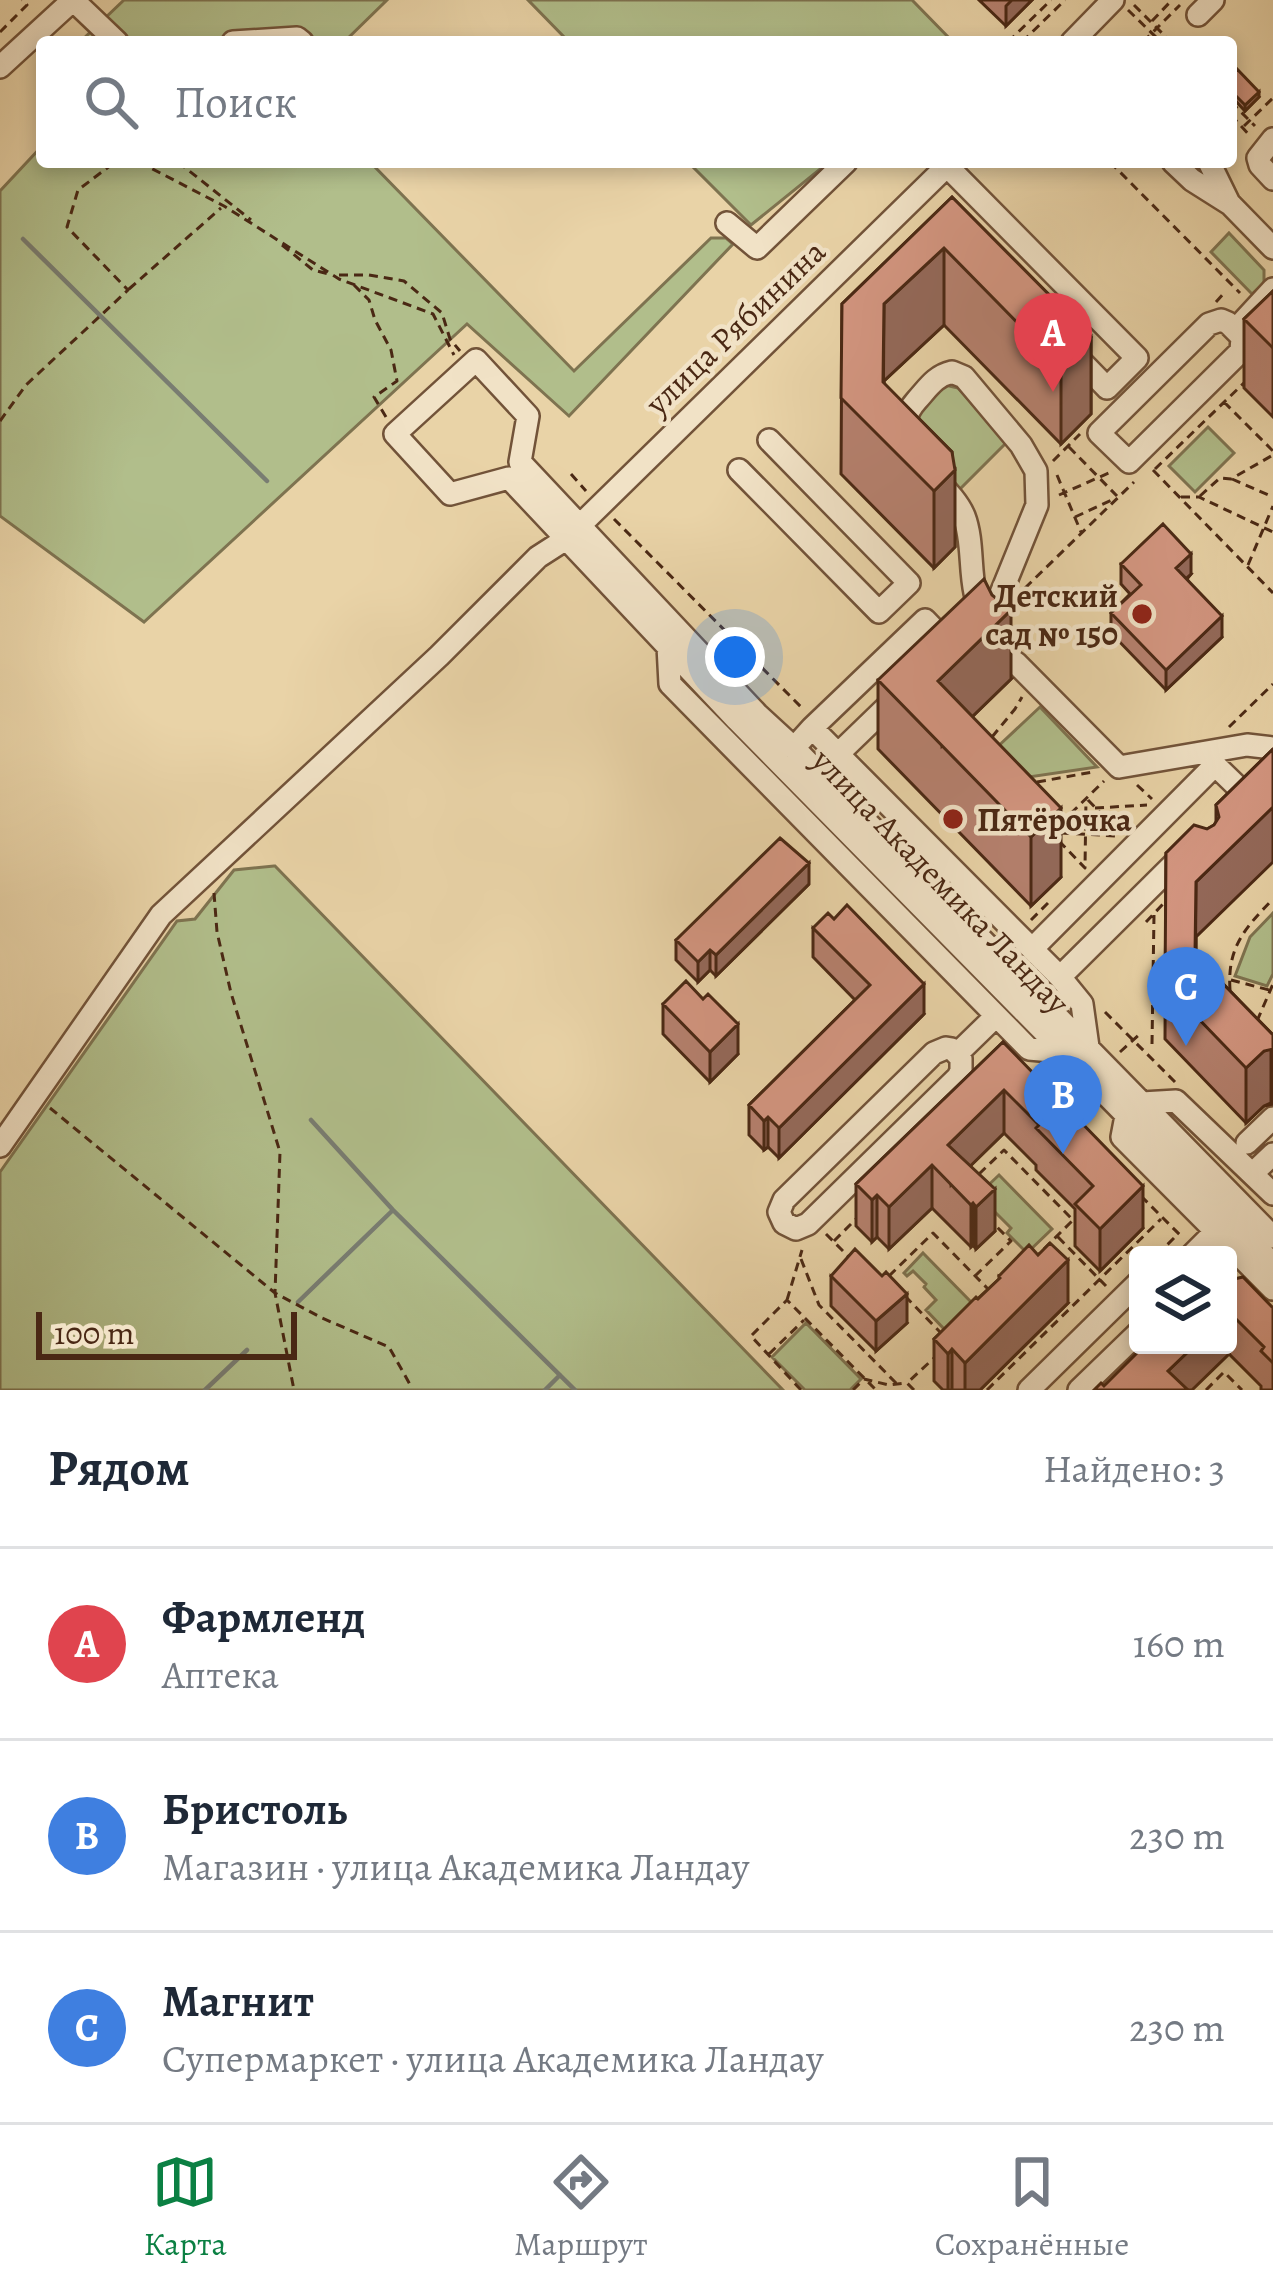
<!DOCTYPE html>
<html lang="ru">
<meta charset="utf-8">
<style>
body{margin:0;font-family:Alegreya,serif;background:#f6f6f7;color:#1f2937}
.controls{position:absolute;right:36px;bottom:36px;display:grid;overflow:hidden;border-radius:12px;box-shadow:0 6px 18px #0003}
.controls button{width:108px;height:108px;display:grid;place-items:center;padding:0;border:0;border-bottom:3px solid #e0e1e3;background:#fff;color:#1f2937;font:60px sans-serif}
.scale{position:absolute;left:36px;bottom:30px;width:261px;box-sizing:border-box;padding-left:12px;border:6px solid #4a2814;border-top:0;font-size:33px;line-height:42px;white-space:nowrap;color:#4a2814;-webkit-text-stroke:9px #f1e2c6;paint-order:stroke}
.you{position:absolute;left:735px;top:657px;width:42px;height:42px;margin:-30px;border:9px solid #fff;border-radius:50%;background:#1a73e8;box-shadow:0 0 0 18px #1a73e833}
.badge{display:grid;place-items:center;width:78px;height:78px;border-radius:50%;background:#0b8043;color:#fff;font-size:39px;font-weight:700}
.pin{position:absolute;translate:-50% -99px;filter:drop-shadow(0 3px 6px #0008)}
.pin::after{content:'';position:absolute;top:63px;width:42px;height:36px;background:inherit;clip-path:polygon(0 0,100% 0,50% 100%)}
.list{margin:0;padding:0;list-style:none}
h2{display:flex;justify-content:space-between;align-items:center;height:156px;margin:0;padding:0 48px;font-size:51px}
h2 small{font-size:39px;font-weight:400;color:#747a83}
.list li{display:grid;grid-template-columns:78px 1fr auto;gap:36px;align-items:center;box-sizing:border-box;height:192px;padding:0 48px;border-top:3px solid #e0e1e3}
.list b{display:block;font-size:45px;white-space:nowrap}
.list p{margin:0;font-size:39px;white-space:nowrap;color:#747a83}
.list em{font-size:39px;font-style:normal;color:#747a83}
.icon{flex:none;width:66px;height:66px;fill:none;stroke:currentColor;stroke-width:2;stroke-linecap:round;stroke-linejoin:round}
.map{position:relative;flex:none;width:1273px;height:1390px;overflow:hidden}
.search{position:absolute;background:#fff;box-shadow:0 6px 18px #0003;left:36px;right:36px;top:36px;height:132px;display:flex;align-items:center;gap:30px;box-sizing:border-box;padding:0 42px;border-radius:12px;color:#747a83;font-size:45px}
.sheet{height:732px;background:#fff}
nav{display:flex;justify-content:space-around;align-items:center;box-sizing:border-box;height:168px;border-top:3px solid #e0e1e3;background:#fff;font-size:33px;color:#747a83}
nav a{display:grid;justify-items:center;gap:6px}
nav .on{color:#0b8043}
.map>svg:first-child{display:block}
.green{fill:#b1be8b;stroke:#7e7350;stroke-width:3}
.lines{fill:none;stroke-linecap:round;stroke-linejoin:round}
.stream{stroke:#797d72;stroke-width:4.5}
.minor-casing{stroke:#725339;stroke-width:26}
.path{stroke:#4a2814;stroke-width:3;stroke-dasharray:9 6;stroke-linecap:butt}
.minor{stroke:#f1e2c6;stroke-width:21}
.wall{fill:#b6816f;stroke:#4a2814;stroke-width:3}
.shaded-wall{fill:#94695a;stroke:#4a2814;stroke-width:3}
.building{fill:#d49681;stroke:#4a2814;stroke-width:3}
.poi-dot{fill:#8f2418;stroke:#f1e2c6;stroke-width:4.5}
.labels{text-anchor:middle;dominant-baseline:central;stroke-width:9;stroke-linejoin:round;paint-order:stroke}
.street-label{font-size:33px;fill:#4a2814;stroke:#f1e2c6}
.poi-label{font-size:33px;font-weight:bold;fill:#4a2814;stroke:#f1e2c6;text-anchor:end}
</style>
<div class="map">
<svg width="1273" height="1390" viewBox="0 0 1273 1390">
<rect width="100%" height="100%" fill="#e9d3a7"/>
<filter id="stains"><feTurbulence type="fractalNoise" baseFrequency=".00167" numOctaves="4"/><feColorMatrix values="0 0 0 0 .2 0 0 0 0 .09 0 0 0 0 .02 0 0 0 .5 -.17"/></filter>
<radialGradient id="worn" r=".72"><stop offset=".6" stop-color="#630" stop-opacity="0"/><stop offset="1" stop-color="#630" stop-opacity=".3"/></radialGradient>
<!-- green -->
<path class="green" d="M124,0H387L344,42H80Z
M528,0H912L953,42H569Z
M42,146V162H370L574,371L711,238H726L733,244L569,416L467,324L144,622L0,516V191Z
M688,162H829L751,225Z
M1229,233L1264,270V283L1252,294L1211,252Z
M945,385L958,388L1007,442L958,491L913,436L919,405Z
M1208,427L1234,453L1195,492L1169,466Z
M1040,707L1097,767L1029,777L993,751Z
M274,866H275L783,1390H0V1172L177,921L195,919L234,870Z
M1273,913V974L1267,986L1235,976L1250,937Z
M999,1175L1052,1229L1027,1253L1007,1233L1011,1228L978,1195Z
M923,1253L974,1305L947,1332L926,1310L936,1300L924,1287L926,1284L913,1271L907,1276L904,1273Z
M806,1323L861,1379L850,1390H805L772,1357Z"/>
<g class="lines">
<!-- stream -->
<path class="stream" d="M23,239L267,481
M311,1120L393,1210L575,1390
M298,1302L393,1210
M205,1390L247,1350
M545,1390L560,1375"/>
<!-- minor casing -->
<g class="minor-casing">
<path id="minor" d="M73,0L117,42
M1198,15L1213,0
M233,42L297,38L302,42
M1072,42L1113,0
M0,67L73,0
M1273,139L1258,158L1260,165L1273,179
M943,162L1137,358L1107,388L1072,352
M1173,162L1192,180L1230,204L1273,248
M1209,162L1229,203
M727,223L757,248L846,162
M1221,320L1228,323L1242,337L1241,351L1129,462L1099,433L1209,324Z
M1237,328L1273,289
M952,372L964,377L1021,445L1036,471L1037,505L989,623C964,593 977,550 964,516C949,479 877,444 917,400C928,388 935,376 952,372Z
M739,470L879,612L909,583L769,440
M996,639L1002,653L1016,663L1119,767L1247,745L1273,748
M668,646L670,684L1029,1049L1063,1052
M812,728L925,620L950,646
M794,748L812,728L1060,977L1082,1004L1088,1047
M837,755L897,697
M1032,949L1215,765L1246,795L1236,805
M1060,977L1183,855
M946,1048L952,1049L961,1058V1071L958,1077L808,1224L796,1229L784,1223L779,1212L784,1200L934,1053Z
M958,1053L996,1016
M1142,1103L1176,1101L1273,1194
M1126,1116L1122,1137L1273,1289
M1247,1143L1273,1118
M0,1146L161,915L439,656L538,557L566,539L951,162
M1253,1173L1273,1154
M1273,1237L794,748L757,714L520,462L528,416L476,360L395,434L450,494L509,478L737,720L1273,1264
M1192,1255L1215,1232
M1029,1390L1138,1283
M1079,1390L1138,1333"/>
</g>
<!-- path -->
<path class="path" d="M1134,5L1171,42
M1128,10L1161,42
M1152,21L1172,0
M0,32L27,5L22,0
M1008,42L1051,0
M1022,42L1065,0
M1143,42L1180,5
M1231,102L1255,126
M1231,115L1251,137
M1244,126L1273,98
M139,162L224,206L339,279L433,314L454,355
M178,162L251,220
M1110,162L1240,293
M282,245L313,270L329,274
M339,275H369L404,281L442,313L450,339L460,351
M354,285L369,300L375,320L391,350L397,381L374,397L386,417
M129,289L221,208
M1216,302L1226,291
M1224,402L1273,451
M0,421L26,385L128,290L67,227L78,190L115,162
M1069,447L1117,496
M1053,461L1080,434
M1155,469L1247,380
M1153,470L1273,593
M571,474L586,491
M1057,475L1081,532
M1232,479L1273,497
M1059,495L1111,472
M1200,496L1220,478L1231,479L1273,455
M1181,497H1199L1273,532
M1075,517L1112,500
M614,519L802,708
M1248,565L1273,506
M1025,588L1134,482
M1229,727L1273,684
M992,737L1015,709L1022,697
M1037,782L1093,772
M1137,785L1152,799
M1088,800L1118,831
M1095,808L1147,805
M1060,824L1104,781
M1061,833L1117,836
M1059,841L1085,868L1086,798
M214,893L217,932L231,993L280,1152L275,1293L294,1390
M1031,920L1050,901
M1146,922L1164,903
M1231,980L1273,991
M1230,990C1227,947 1245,928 1273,899
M1105,1012L1175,1082
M1257,1021L1273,984
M1152,1044L1154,915
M1120,1052L1141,1033
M1063,1105L1078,1091
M50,1108L275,1293L322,1318L389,1347L412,1388
M979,1174L1004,1150L1073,1220L1039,1254
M1141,1196L1181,1236
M826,1234L849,1257
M1058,1237L1106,1286
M834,1241L858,1217
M1157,1255L1177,1235
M801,1259L819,1305L897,1384
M889,1276L933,1233L988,1289
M975,1276L1011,1241L994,1224
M905,1296L940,1332
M787,1300L802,1250
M769,1354L804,1320
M801,1390L751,1336L787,1300L876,1390
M853,1390L864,1379L889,1385L905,1383
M914,1390L907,1383L934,1358
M987,1390L1161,1219
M1206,1390L1224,1372L1242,1390"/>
<!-- minor -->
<use href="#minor" class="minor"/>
</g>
<!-- wall -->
<path class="wall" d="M979,0H1032L1006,26Z
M1231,76L1259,97L1245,111L1231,96Z
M952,197L1091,337V414L1061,444L944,325L884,381V384L952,452L955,547L934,568L841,474L842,304Z
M1273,291V417L1244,388V319Z
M1121,564L1191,574L1187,579L1222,637L1166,690L1111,633V613L1130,594L1121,584Z
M1011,679L972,717L1061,877L1031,906L878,749V680Z
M1273,749L1196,937V956L1273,1035V1104L1264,1106L1246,1123L1165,1039L1166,853L1214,825L1216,822V805Z
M809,884L716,976L710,970L698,982L676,960V940Z
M813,928L924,1014L779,1158L768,1147L764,1150L749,1135V1105L855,1000L813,957Z
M703,999L738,1054L710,1082L663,1034V1004Z
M1003,1042L1143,1228L1100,1271L1075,1246V1209L1036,1170V1165L1004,1133L970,1166L995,1231L976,1249L973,1245L971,1247L932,1208L889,1249L877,1237L872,1242L856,1226V1184Z
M831,1276L907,1323L876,1351L831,1306Z
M999,1276L1068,1303L980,1390H943L934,1381V1339L999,1279Z
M1228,1279L1273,1308V1390H1261V1386L1229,1354L1104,1386Z"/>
<!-- shaded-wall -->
<path class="shaded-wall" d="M1012,0H1032L1006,26V6Z
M1259,92V97L1245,111V105Z
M944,248V325L884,381L883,440L884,304Z
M1091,337V414L1061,444V367Z
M955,470V547L934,568V491Z
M1191,554V574L1176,588V568Z
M1011,610V679L942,746L938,681Z
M1222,616V637L1166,690V670Z
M1273,807V862L1196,937L1195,1010L1196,882Z
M1061,808V877L1031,906V837Z
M809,863V884L716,976V955Z
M710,950V970L698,982V962Z
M924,984V1014L779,1158V1128Z
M738,1024V1054L710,1082V1052Z
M1271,1048V1103L1264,1106L1246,1123V1068L1264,1051Z
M1004,1090V1133L951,1185L948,1145Z
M768,1117V1147L764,1150V1121Z
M932,1165V1208L889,1249V1207Z
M1143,1186V1228L1100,1271V1229Z
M995,1189V1231L976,1249V1207Z
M877,1195V1237L872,1242V1200Z
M973,1203V1245L971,1247V1205Z
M1068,1260V1303L980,1390H965V1363Z
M907,1294V1323L876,1351V1321Z
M1229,1312V1354L1192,1390H1168V1371L1195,1345H1228Z
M952,1349V1390H948V1354Z"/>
<!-- building -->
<path class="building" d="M1237,69L1259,92L1245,105L1231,91V76Z
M952,197L1091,337L1061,367L944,248L884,304L883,382L952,452L955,470L934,491L841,398L842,304Z
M1273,291V348L1244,319Z
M1163,524L1191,554L1176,568L1222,616L1166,670L1111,613L1141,585L1121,564Z
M984,579L992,595L1011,610L938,681L1061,808L1031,837L878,680Z
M1273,749V807L1196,882L1195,955L1273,1035V1049L1264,1051L1246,1068L1165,984L1166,853L1194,825L1207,829L1214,825L1219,817L1216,805Z
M780,838L809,863L716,955L710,950L698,962L676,940Z
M847,905L924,984L779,1128L768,1117L764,1121L749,1105L870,985L813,928L828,913L834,919Z
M686,981L703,999L708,994L738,1024L710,1052L663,1004Z
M1003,1042L1143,1186L1100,1229L1075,1204L1093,1186L1036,1128L1039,1125L1004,1090L948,1145L995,1189L976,1207L973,1203L971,1205L932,1165L889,1207L877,1195L872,1200L856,1184Z
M1050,1243L1068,1260L965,1363L952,1349L948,1354L934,1339L976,1297L978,1299L1000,1278L999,1276L1029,1245L1038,1255Z
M855,1249L882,1276L886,1272L907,1294L876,1321L831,1276Z
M1243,1277L1273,1308V1363L1261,1351L1264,1347L1229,1312L1228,1313V1279L1230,1280Z
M1145,1345H1195L1168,1371L1188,1390H1094L1101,1383L1104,1386Z"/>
<!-- markers -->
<g class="poi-dot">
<circle cx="1142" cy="614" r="12"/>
<circle cx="953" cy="819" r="12"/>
</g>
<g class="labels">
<!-- street labels -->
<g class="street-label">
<text transform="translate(735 327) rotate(-44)">улица Рябинина</text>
<text transform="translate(941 881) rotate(46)">улица Академика Ландау</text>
</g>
<!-- poi labels -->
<g class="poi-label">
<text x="1118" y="595">Детский<tspan x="1118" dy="38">сад № 150</tspan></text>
<text x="977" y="819" text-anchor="start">Пятёрочка</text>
</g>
</g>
<rect width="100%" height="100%" filter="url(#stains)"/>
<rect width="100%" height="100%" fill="url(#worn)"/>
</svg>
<div class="controls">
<button><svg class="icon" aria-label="layers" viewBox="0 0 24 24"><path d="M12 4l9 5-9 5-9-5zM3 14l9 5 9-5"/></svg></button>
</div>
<div class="scale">100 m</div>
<div class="you"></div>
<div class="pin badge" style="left:1053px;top:392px;background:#e0444e">A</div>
<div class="pin badge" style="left:1063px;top:1154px;background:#3f7fe0">B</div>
<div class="pin badge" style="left:1186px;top:1046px;background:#3f7fe0">C</div>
<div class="search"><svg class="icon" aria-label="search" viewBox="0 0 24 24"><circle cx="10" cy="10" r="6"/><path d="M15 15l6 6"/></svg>Поиск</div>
</div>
<section class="sheet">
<h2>Рядом<small>Найдено: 3</small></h2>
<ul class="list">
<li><span class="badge" style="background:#e0444e">A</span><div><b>Фармленд</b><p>Аптека</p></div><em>160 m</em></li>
<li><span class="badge" style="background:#3f7fe0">B</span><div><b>Бристоль</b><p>Магазин · улица Академика Ландау</p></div><em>230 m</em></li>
<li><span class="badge" style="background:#3f7fe0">C</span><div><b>Магнит</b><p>Супермаркет · улица Академика Ландау</p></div><em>230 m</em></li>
</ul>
</section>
<nav>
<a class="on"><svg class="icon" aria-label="map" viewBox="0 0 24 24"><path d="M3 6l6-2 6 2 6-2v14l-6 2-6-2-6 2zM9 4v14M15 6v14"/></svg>Карта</a>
<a><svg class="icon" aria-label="directions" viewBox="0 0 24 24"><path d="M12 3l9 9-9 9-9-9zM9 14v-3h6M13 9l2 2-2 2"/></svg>Маршрут</a>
<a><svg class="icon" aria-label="saved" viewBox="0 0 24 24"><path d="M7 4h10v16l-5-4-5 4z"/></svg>Сохранённые</a>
</nav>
